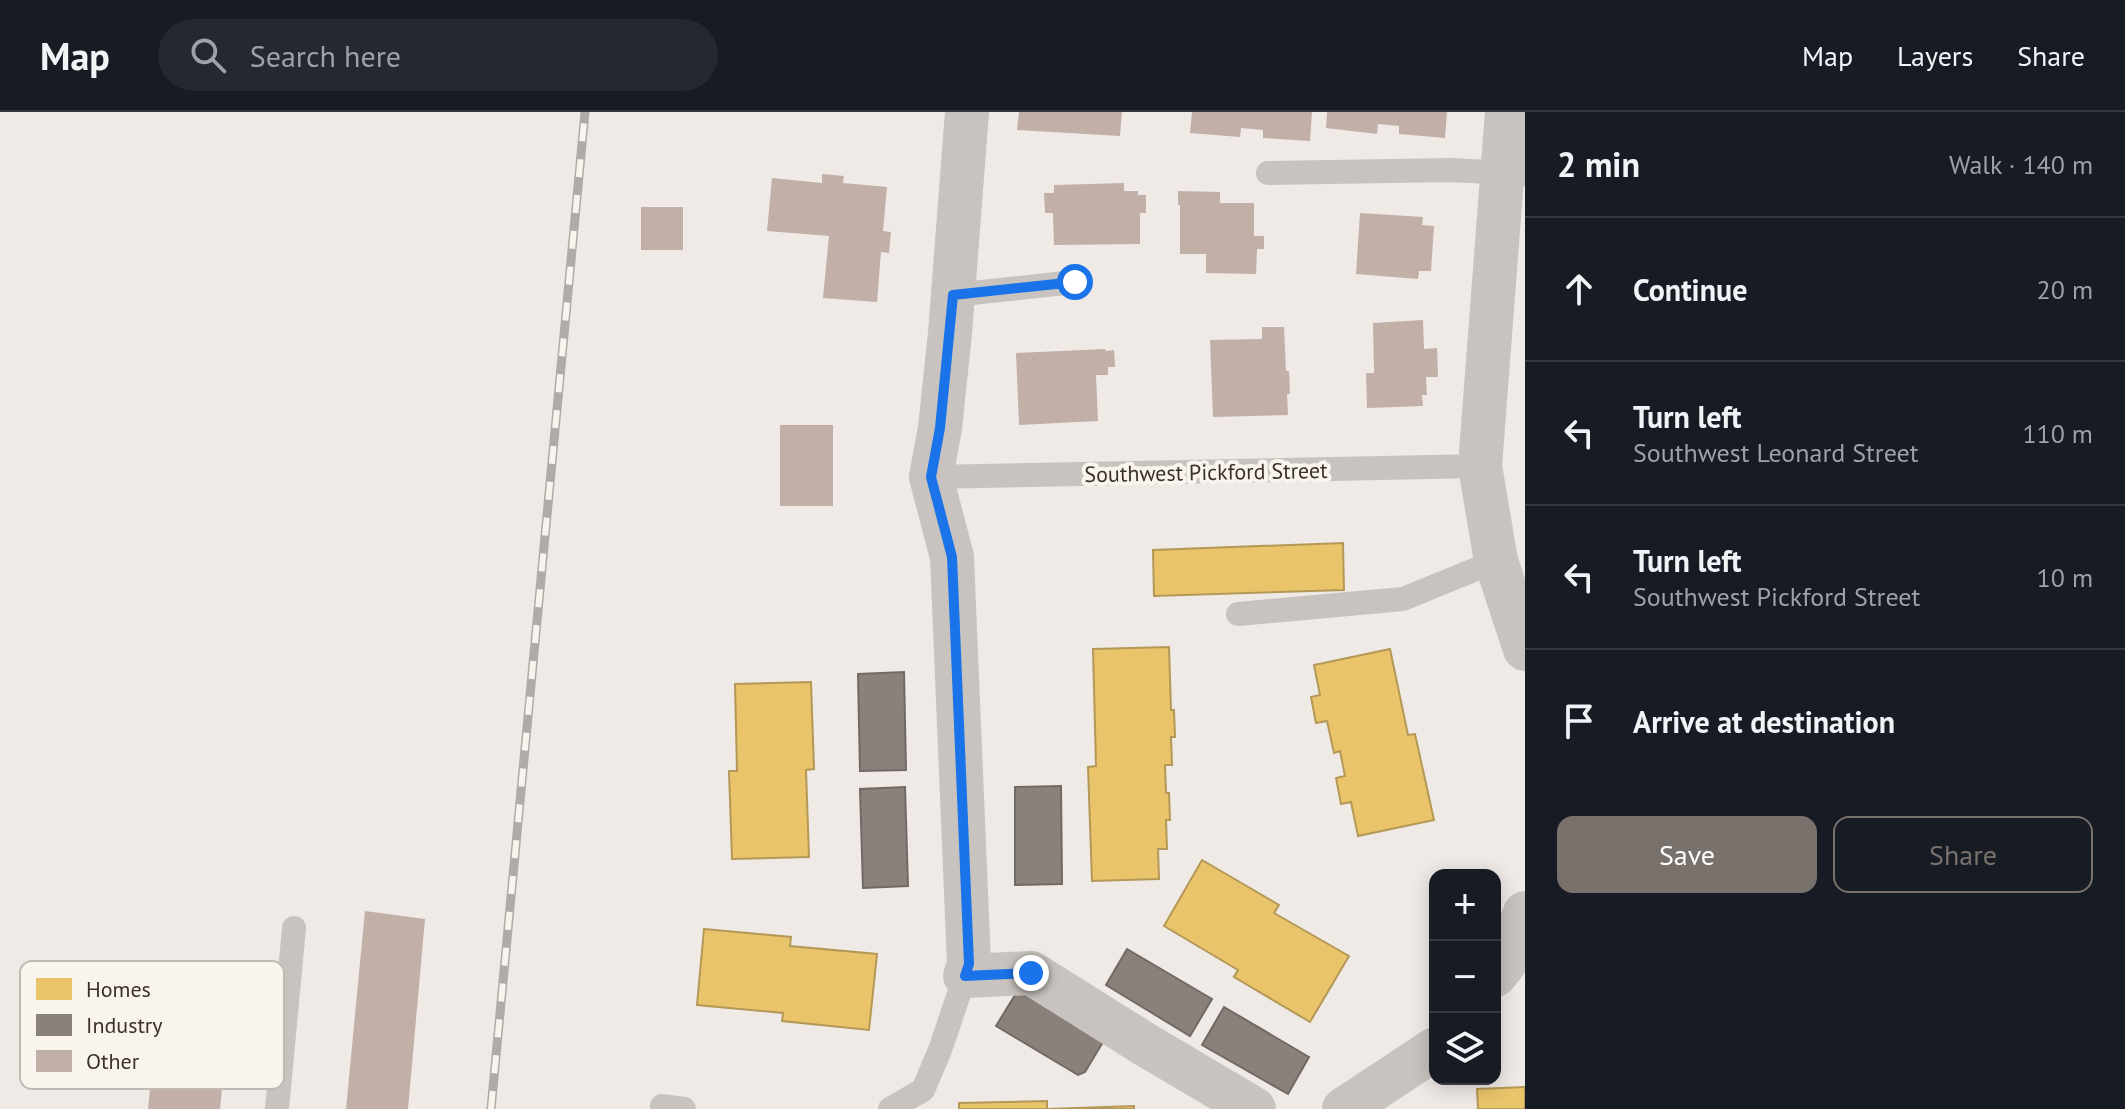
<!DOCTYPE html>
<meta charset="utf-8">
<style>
body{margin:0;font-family:"PT Sans",sans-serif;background:#242831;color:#f1f3f6}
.controls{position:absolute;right:24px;bottom:24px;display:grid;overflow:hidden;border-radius:16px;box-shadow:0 4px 20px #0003}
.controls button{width:72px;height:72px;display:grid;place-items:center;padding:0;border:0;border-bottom:2px solid #363941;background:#171b24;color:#f1f3f6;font:40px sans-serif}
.stop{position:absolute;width:24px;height:24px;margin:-18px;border:6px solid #1a73e8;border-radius:50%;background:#fff}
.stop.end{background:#1a73e8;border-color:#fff;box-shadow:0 2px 8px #0008}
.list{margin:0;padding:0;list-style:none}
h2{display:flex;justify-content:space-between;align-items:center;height:104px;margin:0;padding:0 32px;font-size:34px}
h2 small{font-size:26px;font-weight:400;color:#9ea1a6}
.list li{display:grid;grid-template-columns:52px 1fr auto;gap:24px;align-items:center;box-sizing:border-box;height:144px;padding:0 32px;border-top:2px solid #363941}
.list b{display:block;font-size:30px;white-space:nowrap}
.list p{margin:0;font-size:26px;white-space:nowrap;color:#9ea1a6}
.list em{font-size:26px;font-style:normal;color:#9ea1a6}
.actions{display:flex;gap:16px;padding:24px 32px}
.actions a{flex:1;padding:18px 0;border:2px solid #79716c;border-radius:16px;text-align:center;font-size:28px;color:#79716c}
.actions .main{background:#79716c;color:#fff}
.icon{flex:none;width:44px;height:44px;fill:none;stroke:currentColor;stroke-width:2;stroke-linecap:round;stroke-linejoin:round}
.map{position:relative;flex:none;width:1525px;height:997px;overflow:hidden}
header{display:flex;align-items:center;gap:48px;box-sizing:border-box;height:112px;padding:0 40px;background:#171b24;border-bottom:2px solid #363941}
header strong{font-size:38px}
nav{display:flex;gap:44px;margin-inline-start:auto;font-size:28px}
.search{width:560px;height:72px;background:#242831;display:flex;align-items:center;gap:20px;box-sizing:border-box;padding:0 28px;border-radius:44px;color:#9ea1a6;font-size:30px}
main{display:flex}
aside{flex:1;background:#171b24}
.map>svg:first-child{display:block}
.homes{fill:#e9c46a;stroke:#b49857;stroke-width:2}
.industry{fill:#8a817c;stroke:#726964;stroke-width:2}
.building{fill:#c2afa7}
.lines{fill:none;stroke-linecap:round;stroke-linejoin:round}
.service{stroke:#c8c3be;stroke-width:24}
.minor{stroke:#c8c3be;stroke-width:44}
.rail-casing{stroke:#b0aba8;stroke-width:9}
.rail{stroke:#faf4ee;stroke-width:6;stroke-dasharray:18;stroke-linecap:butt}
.route{stroke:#1a73e8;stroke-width:10}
.labels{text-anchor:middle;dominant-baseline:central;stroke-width:8;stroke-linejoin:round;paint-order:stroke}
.street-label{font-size:22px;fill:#3a302b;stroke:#faf4ee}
.key{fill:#faf4ee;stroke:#c0b9b4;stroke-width:2}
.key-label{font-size:22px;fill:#3a302b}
</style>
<header>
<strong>Map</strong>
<div class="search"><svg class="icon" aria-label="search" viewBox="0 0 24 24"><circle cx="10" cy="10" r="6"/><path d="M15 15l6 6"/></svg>Search here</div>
<nav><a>Map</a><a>Layers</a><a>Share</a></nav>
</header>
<main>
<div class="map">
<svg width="1525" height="997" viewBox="0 0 1525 997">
<rect width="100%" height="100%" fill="#efeae5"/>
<!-- homes -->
<path class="homes" d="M1343,431L1344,478L1154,484L1153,438Z
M1169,535L1171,598H1174L1175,625H1171L1172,653H1165L1166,681H1169L1170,708H1166L1167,737H1158L1159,767L1092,769L1088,655L1096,654L1093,537Z
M1390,537L1408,623L1415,622L1434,708L1358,724L1351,690L1341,692L1336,666L1345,664L1340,639L1334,641L1327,609L1316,611L1311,585L1320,583L1314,553Z
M811,570L814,657L806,658L809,745L732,747L729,659H737L735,572Z
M1202,748L1279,793L1274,801L1349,844L1310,910L1234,865L1238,858L1164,814Z
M704,817L791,825L790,834L877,842L869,918L782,909L783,901L697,893Z
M1525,975V997H1478L1477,977Z
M1047,989V997L1134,994V997H959V991Z"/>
<!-- industry -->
<path class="industry" d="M904,560L906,658L860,659L858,562Z
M1061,674L1062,772L1015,773V675Z
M905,675L908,774L863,776L860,677Z
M1127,837L1212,887L1190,924L1106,873Z
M1020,875L1106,925L1085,960L1078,963L996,914Z
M1224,895L1309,945L1288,982L1202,933Z"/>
<!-- building -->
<path class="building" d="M1019,0H1122L1120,24L1017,18Z
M1192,0H1312L1310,29L1263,26V18L1241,16L1240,25L1190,21Z
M1327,0H1447L1445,26L1399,22V14L1378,12L1377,22L1326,16Z
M822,62L844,64L843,71L887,75L883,119L891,120L889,141L881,140L877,190L823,186L829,124L767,119L772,66L822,71Z
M1124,71V79H1138V83H1146V101H1140V132L1054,133L1053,101H1045L1044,81H1054V73Z
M1178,79L1220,80V91H1254V124H1264V137H1257L1256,162L1206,161V142H1180V93H1178Z
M641,95H683V138H641Z
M1360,101L1423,105L1422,113L1434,114L1431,159H1419L1418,167L1356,162Z
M1423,208L1424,237L1437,236L1438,265H1426L1427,283H1422L1423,294L1367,296L1366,261H1374L1373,211Z
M1262,215H1284L1286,259H1289L1290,282H1287L1288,303L1213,305L1210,228L1262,227Z
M1105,237L1106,239L1114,238L1115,255H1108V263H1096L1098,309L1019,313L1016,241Z
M780,313H833V394H780Z
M365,799L425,807L408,997H346Z
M162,855L233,862L220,997H148Z"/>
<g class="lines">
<!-- service -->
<path class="service" d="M1268,61L1451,58L1525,62
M953,183L1075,170
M931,365L1480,354
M1238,502L1403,487L1496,449
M662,994L684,997
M277,997L294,816
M890,997L923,978L940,938L965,864"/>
<!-- minor -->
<path class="minor" d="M967,0L950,221L940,316L931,365L952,445L969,852L965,864L1031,861L1146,933L1254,997
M1507,0L1480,354L1496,449L1525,537
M1495,863L1504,852L1525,801
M1344,997L1435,937"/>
<!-- rail casing -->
<g class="rail-casing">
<path id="rail" d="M491,997L585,0"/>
</g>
<!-- rail -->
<use href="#rail" class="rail"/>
</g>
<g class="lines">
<!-- route -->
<path class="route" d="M1031,861L965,864L969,852L952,445L931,365L940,316L953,183L1075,170"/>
</g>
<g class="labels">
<!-- street labels -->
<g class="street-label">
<text transform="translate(1206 360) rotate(-1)">Southwest Pickford Street</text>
</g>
</g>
<!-- legend -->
<rect x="20" y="849" width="264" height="128" rx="12" class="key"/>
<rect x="36" y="866" width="36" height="22" fill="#e9c46a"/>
<rect x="36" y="902" width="36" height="22" fill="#8a817c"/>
<rect x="36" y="938" width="36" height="22" fill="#c2afa7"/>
<g class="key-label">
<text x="86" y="885">Homes</text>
<text x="86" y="921">Industry</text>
<text x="86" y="957">Other</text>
</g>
</svg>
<div class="controls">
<button>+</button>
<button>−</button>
<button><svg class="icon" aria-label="layers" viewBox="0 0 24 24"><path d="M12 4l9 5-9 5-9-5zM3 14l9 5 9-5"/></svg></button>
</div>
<div class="stop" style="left:1075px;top:170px"></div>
<div class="stop end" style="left:1031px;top:861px"></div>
</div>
<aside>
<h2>2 min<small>Walk · 140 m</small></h2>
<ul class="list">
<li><svg class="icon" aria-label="ahead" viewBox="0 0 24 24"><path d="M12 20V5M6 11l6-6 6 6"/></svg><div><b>Continue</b></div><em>20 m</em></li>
<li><svg class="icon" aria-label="left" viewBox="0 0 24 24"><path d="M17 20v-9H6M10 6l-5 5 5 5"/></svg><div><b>Turn left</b><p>Southwest Leonard Street</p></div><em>110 m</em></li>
<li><svg class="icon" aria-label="left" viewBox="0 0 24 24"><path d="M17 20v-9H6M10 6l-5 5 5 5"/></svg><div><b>Turn left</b><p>Southwest Pickford Street</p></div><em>10 m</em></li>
<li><svg class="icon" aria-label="arrive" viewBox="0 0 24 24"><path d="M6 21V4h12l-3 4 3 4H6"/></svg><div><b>Arrive at destination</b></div></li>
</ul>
<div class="actions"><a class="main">Save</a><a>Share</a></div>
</aside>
</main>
